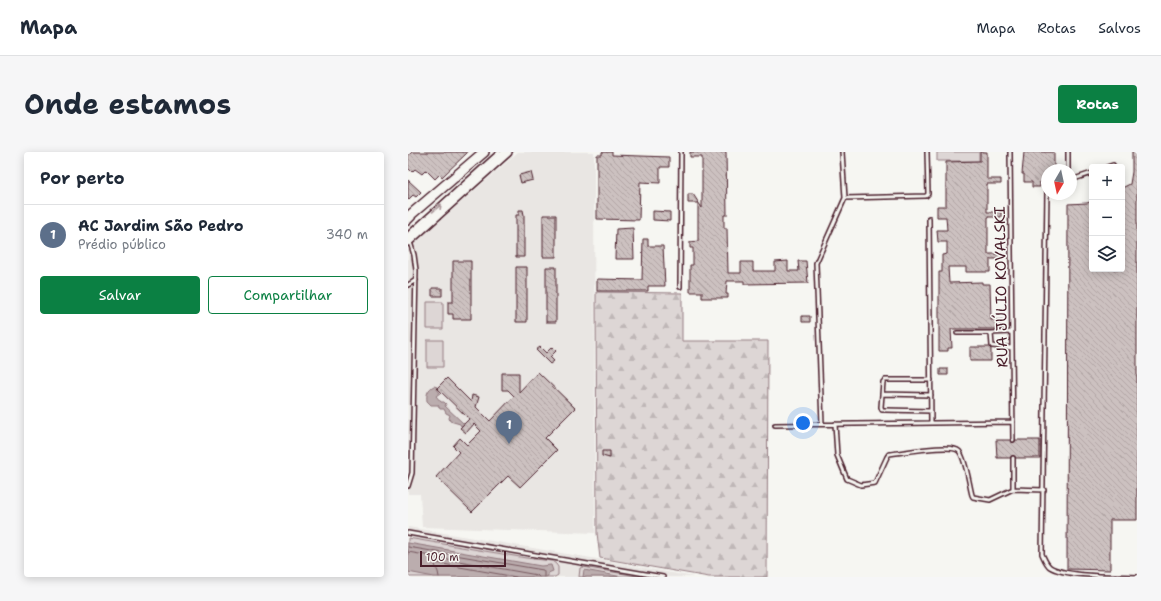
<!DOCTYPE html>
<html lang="pt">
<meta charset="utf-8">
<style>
body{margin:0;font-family:"Shantell Sans",sans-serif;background:#f6f6f7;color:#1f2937}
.controls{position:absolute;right:12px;top:12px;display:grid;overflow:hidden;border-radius:4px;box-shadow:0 2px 10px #0003}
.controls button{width:36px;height:36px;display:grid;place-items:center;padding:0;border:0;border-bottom:1px solid #e0e1e3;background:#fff;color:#1f2937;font:20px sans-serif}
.compass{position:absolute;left:633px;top:12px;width:36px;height:36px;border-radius:50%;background:#fff;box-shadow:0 2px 10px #0003;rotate:189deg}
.scale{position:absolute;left:12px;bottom:10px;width:86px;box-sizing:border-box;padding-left:4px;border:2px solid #4a1f2b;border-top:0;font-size:11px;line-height:14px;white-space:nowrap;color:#4a1f2b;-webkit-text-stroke:3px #f6f6f2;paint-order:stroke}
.you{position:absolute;left:395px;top:271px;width:14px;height:14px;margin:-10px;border:3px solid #fff;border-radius:50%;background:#1a73e8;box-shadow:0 0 0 6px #1a73e833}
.badge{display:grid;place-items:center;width:26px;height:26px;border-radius:50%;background:#0b8043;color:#fff;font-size:13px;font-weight:700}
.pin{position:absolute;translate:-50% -33px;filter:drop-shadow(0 1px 2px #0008)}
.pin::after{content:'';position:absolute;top:21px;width:14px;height:12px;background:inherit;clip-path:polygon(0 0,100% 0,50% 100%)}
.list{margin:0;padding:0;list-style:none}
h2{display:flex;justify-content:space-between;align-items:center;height:52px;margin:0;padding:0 16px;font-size:17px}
h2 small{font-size:13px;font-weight:400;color:#747a83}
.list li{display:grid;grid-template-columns:26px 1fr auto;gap:12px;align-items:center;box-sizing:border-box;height:60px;padding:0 16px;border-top:1px solid #e0e1e3}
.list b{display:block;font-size:15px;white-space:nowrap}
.list p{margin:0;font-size:13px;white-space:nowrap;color:#747a83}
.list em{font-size:13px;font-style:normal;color:#747a83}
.actions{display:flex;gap:8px;padding:12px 16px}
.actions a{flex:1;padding:9px 0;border:1px solid #0b8043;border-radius:4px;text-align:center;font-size:14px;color:#0b8043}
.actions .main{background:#0b8043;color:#fff}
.icon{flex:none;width:22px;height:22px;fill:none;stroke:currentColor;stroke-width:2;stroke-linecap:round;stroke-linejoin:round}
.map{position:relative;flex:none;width:729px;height:425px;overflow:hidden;border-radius:4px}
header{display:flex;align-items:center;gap:24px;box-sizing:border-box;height:56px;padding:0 20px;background:#fff;border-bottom:1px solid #e0e1e3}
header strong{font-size:19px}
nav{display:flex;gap:22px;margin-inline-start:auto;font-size:14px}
.intro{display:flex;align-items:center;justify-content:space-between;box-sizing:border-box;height:96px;padding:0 24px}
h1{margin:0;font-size:28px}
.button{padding:10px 18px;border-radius:4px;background:#0b8043;color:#fff;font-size:14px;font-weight:700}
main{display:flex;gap:24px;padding:0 24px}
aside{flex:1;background:#fff;border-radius:4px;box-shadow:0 2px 10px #0003}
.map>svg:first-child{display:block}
.built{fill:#e9e6e3}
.green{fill:#ddd6d5;stroke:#947a80}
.forest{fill:url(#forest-firs);stroke:#947a80}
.water{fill:#bbadae;stroke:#8e747a}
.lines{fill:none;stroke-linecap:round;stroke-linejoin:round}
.shore{stroke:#77585f;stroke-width:1}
.building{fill:url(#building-back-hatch);stroke:#4a1f2b}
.service-casing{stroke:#4a1f2b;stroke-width:6}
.primary-casing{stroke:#4a1f2b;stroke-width:12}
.service{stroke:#f6f6f2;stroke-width:3}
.primary{stroke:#f6f6f2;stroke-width:9}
.oneway{stroke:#a99598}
.labels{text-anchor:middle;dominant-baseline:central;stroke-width:3;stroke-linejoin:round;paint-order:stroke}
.street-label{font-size:15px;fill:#4a1f2b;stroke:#f6f6f2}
</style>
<header>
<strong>Mapa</strong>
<nav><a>Mapa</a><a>Rotas</a><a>Salvos</a></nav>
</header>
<div class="intro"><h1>Onde estamos</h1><a class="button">Rotas</a></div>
<main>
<aside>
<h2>Por perto<small></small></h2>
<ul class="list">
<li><span class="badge" style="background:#5c6f8a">1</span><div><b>AC Jardim São Pedro</b><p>Prédio público</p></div><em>340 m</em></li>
</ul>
<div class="actions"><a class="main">Salvar</a><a>Compartilhar</a></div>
</aside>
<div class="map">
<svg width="729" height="425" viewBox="0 0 729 425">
<defs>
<pattern id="forest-firs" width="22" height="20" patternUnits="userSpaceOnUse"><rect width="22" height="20" fill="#ddd6d5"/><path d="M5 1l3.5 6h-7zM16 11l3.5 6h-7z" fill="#bfb7b7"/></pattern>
<pattern id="building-back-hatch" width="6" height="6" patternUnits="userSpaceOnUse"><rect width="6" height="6" fill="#ccc1c0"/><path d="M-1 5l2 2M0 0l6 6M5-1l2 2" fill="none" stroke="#b1a5a5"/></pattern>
</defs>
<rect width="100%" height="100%" fill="#f6f6f2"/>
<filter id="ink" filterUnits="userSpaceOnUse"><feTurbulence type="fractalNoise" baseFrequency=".025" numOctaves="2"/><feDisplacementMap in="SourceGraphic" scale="8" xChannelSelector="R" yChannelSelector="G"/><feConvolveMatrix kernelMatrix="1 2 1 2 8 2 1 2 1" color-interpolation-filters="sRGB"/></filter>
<g filter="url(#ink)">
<!-- built -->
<path class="built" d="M110,0H186L187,381L14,375L12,342H0V97Z
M0,375L189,407L286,425H0Z"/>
<!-- green -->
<path class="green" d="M529,0H571V9H529Z
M19,150H35V177H19Z
M19,188H35V215H19Z
M0,386L118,406L144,409L148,412L150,415V423L147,425H0Z
M175,415L235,425H171L172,416Z"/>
<!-- forest -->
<path class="forest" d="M188,140L274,141V189H360L359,425H301L192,406L189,381Z"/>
<!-- water -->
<path class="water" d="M26,234L29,235L28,236L32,241L28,244L33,250H36L38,252L37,254L56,272L53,274L52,272L42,269L41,266L42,263L38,261L36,257H32L30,253H23L19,249C18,242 20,237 26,234Z
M0,391L133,414L143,413L145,419L140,421V424L138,425H26L0,420Z
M176,418L215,425H175Z"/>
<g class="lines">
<!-- shore -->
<path class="shore" d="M0,395L135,418L136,420V425
M0,400L129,423L131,425
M31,425L30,420L27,413L29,411L108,425"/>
</g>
<!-- building -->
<path class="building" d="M4,0H60L34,25L32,22L27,27L18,18L14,22L7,17L4,20L0,16V4Z
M194,0H204V3L261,5V15H252V31L232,30L231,68L189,67V3H194Z
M282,0H318L319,63H316V76H319L320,121H333V110H345V119H367V110L380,109V119H391L390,109H398L400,131L336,132V129H319L318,142H320V146H294V140H282V113H285V96H282V90L290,89V51H280V42H285L294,56V5H282Z
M572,0H579V27H593V32H579V60H593V65H580V102H594V107H582V120H558V115H540L541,131L574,130V132H582L583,168H594V177H543L544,196H540V199H531V120H534V103L539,102V90H530L529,78H539L538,65H529V54H538V10L572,9Z
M616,0H646V18H639V30H632V35H624V30H616V22H614Z
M724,0H729V368H702V418L659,417L660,52L679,51L684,49V117H714V36L722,32L724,20Z
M123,20L125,28L113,31L111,23Z
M0,28L13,40L8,45L5,43L0,48Z
M111,58H115L116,63V105H108V63H111Z
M245,59L262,60V69L245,68Z
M135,63H148V105H135Z
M225,76L226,107H207L208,77Z
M235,87H240V94H255L257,134H240V139H189V127L234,128Z
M45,109H63V167H45V162H40V150H45Z
M108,115H119V170H108Z
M138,115H148V170H138Z
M24,136H34V144H24Z
M394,164H402V170H394Z
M132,195L138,201L144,195L148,199L142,205L146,209L142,212L128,198Z
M562,195H581L583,197V209H562Z
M532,217H540V223H532Z
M130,220L167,256L137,286L149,298L112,335L100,324L64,360L28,325L51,300L45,294L52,286L59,293L73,279L66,272L58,281L52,276L61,267L29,236L39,226L63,250L64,243L71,245L68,255L82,269L106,244L100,238H94V221H111V240Z
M588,288H602L605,291L608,288H632V306H608L605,303L602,306H589Z
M194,299H202V306L194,304Z"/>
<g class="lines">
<!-- service casing -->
<g class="service-casing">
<path id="service" d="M434,0L437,46
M602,0L605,288
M660,0V18
M699,15L705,13
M663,28L684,21
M639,39L634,402C636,406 638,412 642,415C658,425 708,424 729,425
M521,66L523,271
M0,71L5,66
M0,82L91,0
M0,133L8,128
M272,135L273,0
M604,180L583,181L584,194L604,196
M549,181H583
M523,228H477L475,230L473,255L474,258H477L523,259
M474,242L523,243
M414,272L408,111L437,46L518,44L520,42L519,0
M427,272L429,303L439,327L453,333L467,331L479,305L481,302C494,301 543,291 551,299C558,307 561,332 564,343L565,345L582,348L605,337
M367,273L605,270
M605,306V337L636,338
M0,334L4,321L8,118L6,103L2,90
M0,381L255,425"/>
</g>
<!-- primary casing -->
<g class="primary-casing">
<path id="primary" d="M0,65L76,0
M0,89L99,0"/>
</g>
<!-- service -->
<use href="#service" class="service"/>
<!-- primary -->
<use href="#primary" class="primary"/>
</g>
<!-- one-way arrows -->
<defs><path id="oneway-shaft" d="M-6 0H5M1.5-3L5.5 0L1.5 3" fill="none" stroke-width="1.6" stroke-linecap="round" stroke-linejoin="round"/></defs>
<use class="oneway" href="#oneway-shaft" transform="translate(29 56) rotate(-42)"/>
</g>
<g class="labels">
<!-- street labels -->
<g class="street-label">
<text transform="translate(593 135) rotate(-91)">RUA JÚLIO KOVALSKI</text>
</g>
</g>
</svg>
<div class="controls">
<button>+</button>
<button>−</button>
<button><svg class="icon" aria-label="layers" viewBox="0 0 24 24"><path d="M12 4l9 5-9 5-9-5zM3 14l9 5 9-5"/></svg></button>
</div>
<svg class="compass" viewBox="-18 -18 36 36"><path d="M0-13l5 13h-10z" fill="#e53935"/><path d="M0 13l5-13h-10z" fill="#747a83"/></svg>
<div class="scale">100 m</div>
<div class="you"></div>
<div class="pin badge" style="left:101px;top:292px;background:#5c6f8a">1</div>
</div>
</main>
